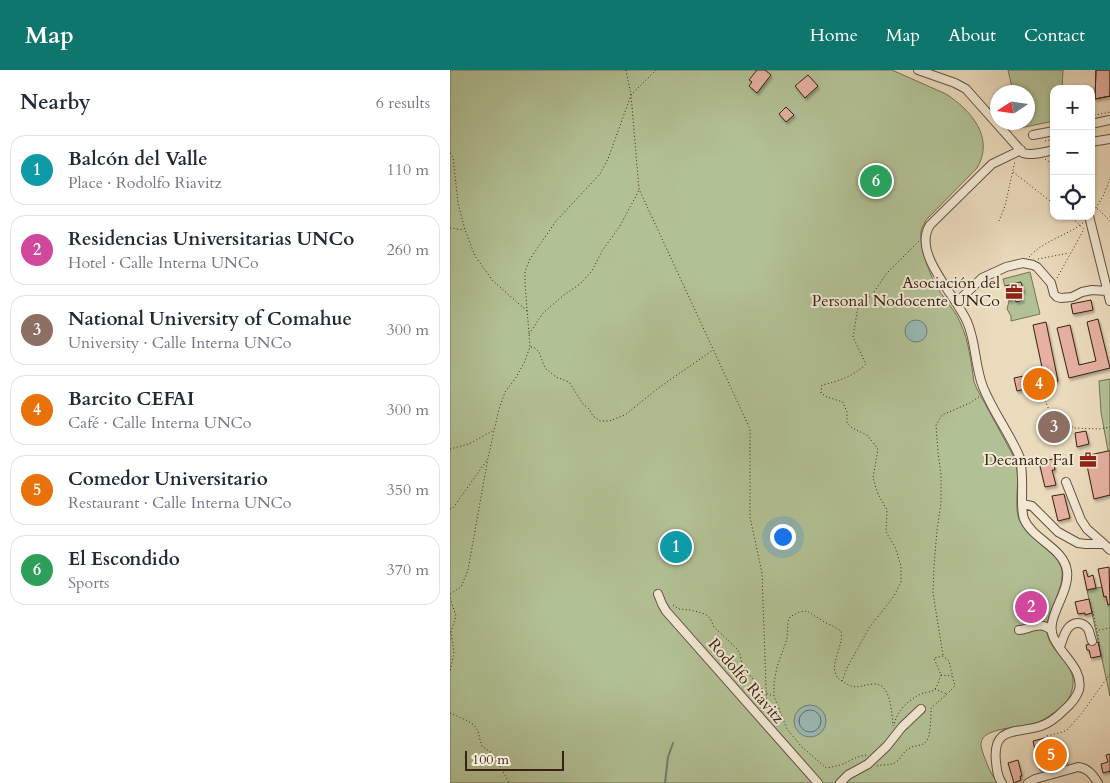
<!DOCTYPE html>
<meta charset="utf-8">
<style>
body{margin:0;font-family:Cardo,serif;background:#f6f6f7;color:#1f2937}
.controls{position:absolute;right:15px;top:15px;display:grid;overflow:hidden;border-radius:10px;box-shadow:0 1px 4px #0004}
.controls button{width:45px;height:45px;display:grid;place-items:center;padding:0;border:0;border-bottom:1px solid #e0e1e3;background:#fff;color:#1f2937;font:25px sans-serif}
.compass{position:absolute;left:540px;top:15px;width:45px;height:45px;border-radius:50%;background:#fff;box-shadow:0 1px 4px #0004;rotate:258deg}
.scale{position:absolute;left:15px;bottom:12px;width:99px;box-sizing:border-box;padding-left:5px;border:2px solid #382211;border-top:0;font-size:14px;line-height:18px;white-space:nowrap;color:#382211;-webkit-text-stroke:4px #f2e8d4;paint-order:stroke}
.you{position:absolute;left:332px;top:466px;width:18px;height:18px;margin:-12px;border:4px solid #fff;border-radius:50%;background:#1a73e8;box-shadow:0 0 0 8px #1a73e833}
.badge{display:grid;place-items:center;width:32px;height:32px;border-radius:50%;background:#0f766e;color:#fff;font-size:16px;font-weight:700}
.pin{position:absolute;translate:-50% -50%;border:2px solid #fff;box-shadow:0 1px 5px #0006}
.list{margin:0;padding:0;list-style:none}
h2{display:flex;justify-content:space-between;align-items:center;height:65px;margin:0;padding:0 20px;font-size:21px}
h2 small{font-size:16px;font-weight:400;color:#747a83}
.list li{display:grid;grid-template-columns:32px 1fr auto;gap:15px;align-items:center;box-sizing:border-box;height:70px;margin:0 10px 10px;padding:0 10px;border:1px solid #e0e1e3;border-radius:15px}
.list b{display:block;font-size:19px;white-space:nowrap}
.list p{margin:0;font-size:16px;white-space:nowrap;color:#747a83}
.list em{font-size:16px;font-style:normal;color:#747a83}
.icon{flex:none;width:28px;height:28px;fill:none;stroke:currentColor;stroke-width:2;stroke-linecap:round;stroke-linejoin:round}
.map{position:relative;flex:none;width:660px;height:713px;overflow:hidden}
header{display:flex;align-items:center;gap:30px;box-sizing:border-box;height:70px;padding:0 25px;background:#0f766e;color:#fff}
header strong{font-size:24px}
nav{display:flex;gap:28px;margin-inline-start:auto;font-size:18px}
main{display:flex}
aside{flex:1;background:#fff}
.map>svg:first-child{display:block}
.green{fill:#b2c195;stroke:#757253}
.water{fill:#99bab5;stroke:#727d73}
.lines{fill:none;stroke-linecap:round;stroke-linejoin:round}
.shore{stroke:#686e63;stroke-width:1}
.stream{stroke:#727d73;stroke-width:2}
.building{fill:#e6b1a1;stroke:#382211;filter:url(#shadow)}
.minor-casing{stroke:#65503c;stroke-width:10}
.path{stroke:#382211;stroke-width:1;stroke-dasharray:1 2.5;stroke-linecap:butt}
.minor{stroke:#f2e8d4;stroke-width:8}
.labels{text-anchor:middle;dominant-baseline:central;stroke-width:4;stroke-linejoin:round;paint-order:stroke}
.poi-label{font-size:16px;fill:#382211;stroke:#f2e8d4;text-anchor:end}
.street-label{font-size:16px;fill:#382211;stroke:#f2e8d4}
</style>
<header>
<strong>Map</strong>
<nav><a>Home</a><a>Map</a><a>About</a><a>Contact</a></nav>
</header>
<main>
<aside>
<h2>Nearby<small>6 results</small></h2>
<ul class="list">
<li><span class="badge" style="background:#0f9aa8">1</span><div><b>Balcón del Valle</b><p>Place · Rodolfo Riavitz</p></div><em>110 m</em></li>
<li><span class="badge" style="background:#d1479c">2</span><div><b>Residencias Universitarias UNCo</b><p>Hotel · Calle Interna UNCo</p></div><em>260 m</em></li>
<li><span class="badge" style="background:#8d6e63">3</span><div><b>National University of Comahue</b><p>University · Calle Interna UNCo</p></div><em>300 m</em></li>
<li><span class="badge" style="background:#e8710a">4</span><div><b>Barcito CEFAI</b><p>Café · Calle Interna UNCo</p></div><em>300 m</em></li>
<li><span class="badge" style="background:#e8710a">5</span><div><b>Comedor Universitario</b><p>Restaurant · Calle Interna UNCo</p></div><em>350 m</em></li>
<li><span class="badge" style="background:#2e9e5b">6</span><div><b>El Escondido</b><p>Sports</p></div><em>370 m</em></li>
</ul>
</aside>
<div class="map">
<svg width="660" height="713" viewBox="0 0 660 713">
<defs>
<filter id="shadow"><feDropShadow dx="1.5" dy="2.5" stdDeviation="1" flood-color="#0004"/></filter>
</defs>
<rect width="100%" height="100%" fill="#ebdbbd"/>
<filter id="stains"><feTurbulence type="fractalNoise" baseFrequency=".004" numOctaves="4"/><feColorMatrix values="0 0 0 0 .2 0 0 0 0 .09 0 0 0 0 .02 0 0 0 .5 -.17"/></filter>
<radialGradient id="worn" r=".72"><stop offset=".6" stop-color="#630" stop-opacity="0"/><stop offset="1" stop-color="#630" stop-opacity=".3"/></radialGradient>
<!-- green -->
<path class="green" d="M0,0H442C454,5 466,11 478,16C484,19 490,21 496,24C521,40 545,68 527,98L476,150C474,154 472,158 471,161C469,179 482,212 493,226C499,235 506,242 510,252C519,271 521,292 524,312L527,319L565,389C568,401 568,411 567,423C567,432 566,441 569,449C577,469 609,481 612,501C614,522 594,544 597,563C601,585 629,594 622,620C620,628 615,634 609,639C601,645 593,651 583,654C571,657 540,658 533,668C529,674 532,680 534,686C538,696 541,705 548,713H0Z
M558,0H613L612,19H604V51L570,58L569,53L578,52V22H563Z
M580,202L590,244L561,251V246L557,239L559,231L553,209Z
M660,309V381H658L651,342L649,311Z
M652,517L654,527L656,526L658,535L660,534V626L637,520Z"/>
<!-- water -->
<path class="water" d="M455 261a11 11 0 1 1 22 0a11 11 0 1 1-22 0Z
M344 651a16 16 0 1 1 32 0a16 16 0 1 1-32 0Z"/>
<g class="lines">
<!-- shore -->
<path class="shore" d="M349 651a11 11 0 1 1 22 0a11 11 0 1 1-22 0Z"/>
<!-- stream -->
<path class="stream" d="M215,713L218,687L223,673"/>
</g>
<!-- building -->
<path class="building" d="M307,0H315L321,5L307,23L299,16L302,12L299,10Z
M646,0H660V26L645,29Z
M646,0H660V26L645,29Z
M358,5L368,16L355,28L345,16Z
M336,37L344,45L336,52L329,44Z
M571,212L574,222H571L573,230L566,232L565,229L559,231L555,216Z
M641,230L643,240L623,244L621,234Z
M648,249L660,298L619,308L607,258L620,255L629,295L646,291L637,252Z
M596,252L608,311L567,321L564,308L593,302L583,255Z
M636,361L639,374L627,377L625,363Z
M658,381H660V425L644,429L635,386Z
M603,389L605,400H602L606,415L595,417L589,392Z
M614,424L620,448L608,451L602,426Z
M659,497L660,534L658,535L656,526L654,527L648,499Z
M636,500L638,507L643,505L646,518L637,520L633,501Z
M639,529L642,543L635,545V543L628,544L625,532Z
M592,530L594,539L569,544L567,536Z
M648,572L651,586L641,588L639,580H637L636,575Z
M595,668L597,677L613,674L617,694L590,700L583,671Z
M660,684V703V701L653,703L651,694L658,692L656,685Z
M568,690L572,706H570L571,710L564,713L558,693Z"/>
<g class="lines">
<!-- minor casing -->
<g class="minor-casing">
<path id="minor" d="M468,0L505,13L516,19L573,83C582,86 594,82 604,80
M641,54L660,50
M583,65L604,61
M641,72L660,69
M639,146L660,231
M506,233L532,208L556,197L573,193L583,195L587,197L601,213L604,224L607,227L611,228L622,227L632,222L642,220L657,221
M616,412L631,450L637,459L654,474
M572,434L582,436L608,462L628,473L636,474H654L660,480
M208,524L212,534L216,541L368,713
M569,560C581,559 590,550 602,561
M610,577C613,569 616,553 628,553C632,553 636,556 638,559C640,562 640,567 642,571
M390,713L398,705L418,694L437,676L452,657L471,639
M552,713C547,706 547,700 546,692C542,655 567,664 591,656C600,653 607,647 613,641C620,635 626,629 629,620C634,597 607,583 602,563C598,545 620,521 617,501C614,478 583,470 574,449C572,443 572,436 572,430C572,416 573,402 570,388C560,364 543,342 533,317C525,297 526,274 518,254C508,227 461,184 480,155L542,94L571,80
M578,713L585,709L628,697C638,698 643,705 648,713"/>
</g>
<!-- path -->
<path class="path" d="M176,0L181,25L189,119L300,359V447L312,503L317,645
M641,46L660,42
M595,71L604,69
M0,83L3,87L8,133L15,160L25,186L43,211L77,241
M595,89L604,95
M563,102L604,134
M641,135L649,140L660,151
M644,141L653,126L660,109
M620,146L634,159
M549,151L555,136L565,91
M0,158L14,160
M579,187C594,170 617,166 634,152
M588,189L619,183
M607,208L634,159
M79,264L93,243L114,225L130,214L142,201L152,181L170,156L189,120
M81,277L85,278L89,282L95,298L106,307L119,312L133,334L139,339L143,346L150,351H159L175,345L207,319L263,280
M591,321L600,342L624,358L650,359L660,357
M0,379L19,374L44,360
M0,439L3,438L37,390
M0,524L11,517L18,500L38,388L49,339L55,322L65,309L74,293L80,277L75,213V201L80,189L106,151L150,104L158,89L181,25L206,0
M0,528L6,546L1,562L4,582L0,602
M223,535L229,539L241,540L255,544L260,548L264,557L287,579L290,584L292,594L302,608L316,623L323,626
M642,542H643L650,575H649
M649,560L660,558
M493,585L483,523L484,496L487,460L491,433V405L488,382L486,355L492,345L520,333L530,326
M491,605L502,606
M392,611L397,598L419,558L444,526L451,512V496L445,477L436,462L437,440L428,424L423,408L428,379L417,365L402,358L397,353V342L393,332L377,327L371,323L372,315C389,311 404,306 416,294L403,267L408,237L424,222L437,203L469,171
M485,619L497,624
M0,643L18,651L24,655L28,661L30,670L32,676L42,683L51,698L58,711L60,713
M600,676L597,666L613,662L617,660L632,643L660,604
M416,685C407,686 400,691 393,694C387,696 382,697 376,698L351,676L337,659L324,626V613L327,597L337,569L338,552L340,547L349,542L357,541L376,553L385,557L391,561C394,574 382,590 385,602C386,608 390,610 395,613C407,621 412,614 424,614C441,613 442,644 443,656
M427,696C433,694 441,696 446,692C452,688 453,681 460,678C465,675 471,676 475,673C481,668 481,646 481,638L497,624L505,616L499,591L493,586L484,588L491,605C489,610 488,616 484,620C479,623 473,622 469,625C457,631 446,642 444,656"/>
<!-- minor -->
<use href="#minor" class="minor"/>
</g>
<!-- icons -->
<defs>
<g id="office-bare" transform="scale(1.35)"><path d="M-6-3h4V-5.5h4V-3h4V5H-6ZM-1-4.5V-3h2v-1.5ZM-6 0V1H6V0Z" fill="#8f2418" stroke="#f2e8d4" stroke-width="2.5" paint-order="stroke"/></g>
</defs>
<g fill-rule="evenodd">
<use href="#office-bare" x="564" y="222"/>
<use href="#office-bare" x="638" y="390"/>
</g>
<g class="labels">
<!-- poi labels -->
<g class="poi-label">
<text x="550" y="213">Asociación del<tspan x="550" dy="18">Personal Nodocente UNCo</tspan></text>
<text x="624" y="390">Decanato FaI</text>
</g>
<!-- street labels -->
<g class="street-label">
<text transform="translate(296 611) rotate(49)">Rodolfo Riavitz</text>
</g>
</g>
<rect width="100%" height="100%" filter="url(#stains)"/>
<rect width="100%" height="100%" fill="url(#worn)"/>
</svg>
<div class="controls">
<button>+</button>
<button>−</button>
<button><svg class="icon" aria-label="locate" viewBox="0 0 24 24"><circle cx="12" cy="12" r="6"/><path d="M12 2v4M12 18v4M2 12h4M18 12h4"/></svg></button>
</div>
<svg class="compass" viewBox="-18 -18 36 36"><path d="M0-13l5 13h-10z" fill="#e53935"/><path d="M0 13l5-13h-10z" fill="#747a83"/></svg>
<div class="scale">100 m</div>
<div class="you"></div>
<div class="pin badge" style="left:226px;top:477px;background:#0f9aa8">1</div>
<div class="pin badge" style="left:581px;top:537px;background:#d1479c">2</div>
<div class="pin badge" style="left:604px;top:357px;background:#8d6e63">3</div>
<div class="pin badge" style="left:589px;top:314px;background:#e8710a">4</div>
<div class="pin badge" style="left:601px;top:685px;background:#e8710a">5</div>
<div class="pin badge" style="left:426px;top:111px;background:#2e9e5b">6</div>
</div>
</main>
